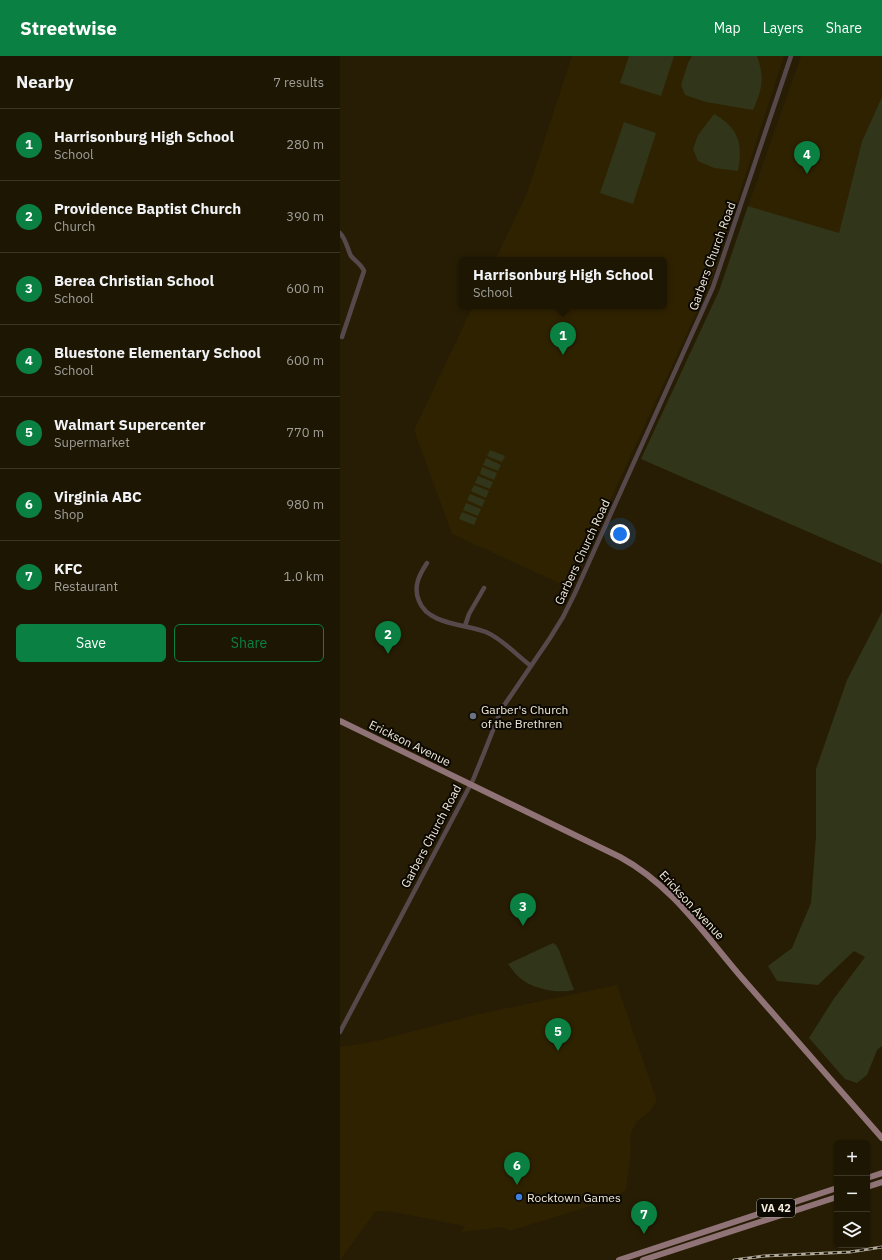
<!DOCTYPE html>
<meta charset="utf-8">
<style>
body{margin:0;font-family:"IBM Plex Sans",sans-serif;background:#2a2312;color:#f1f3f6}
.controls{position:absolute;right:12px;bottom:12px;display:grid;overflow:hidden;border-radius:6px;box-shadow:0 1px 3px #0004}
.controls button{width:36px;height:36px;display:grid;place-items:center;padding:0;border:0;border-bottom:1px solid #3b3525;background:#1d1603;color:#f1f3f6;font:20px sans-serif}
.you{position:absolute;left:280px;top:478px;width:14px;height:14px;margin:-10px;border:3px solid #fff;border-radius:50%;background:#1a73e8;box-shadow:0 0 0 6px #1a73e833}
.badge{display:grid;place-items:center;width:26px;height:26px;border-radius:50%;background:#0b8043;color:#fff;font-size:13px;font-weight:700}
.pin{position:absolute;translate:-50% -33px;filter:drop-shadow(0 1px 2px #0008)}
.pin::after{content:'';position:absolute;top:21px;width:14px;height:12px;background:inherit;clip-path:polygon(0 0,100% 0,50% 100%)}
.popup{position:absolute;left:119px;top:201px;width:208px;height:52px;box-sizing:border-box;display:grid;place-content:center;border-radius:6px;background:#1d1603;filter:drop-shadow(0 1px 3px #0005);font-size:13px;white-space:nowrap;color:#a09f9a}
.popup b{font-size:15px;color:#f1f3f6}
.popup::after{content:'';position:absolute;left:50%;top:100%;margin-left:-8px;border:8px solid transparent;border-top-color:#1d1603}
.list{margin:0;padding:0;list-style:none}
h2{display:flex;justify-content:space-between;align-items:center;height:52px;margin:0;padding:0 16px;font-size:17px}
h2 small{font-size:13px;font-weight:400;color:#a09f9a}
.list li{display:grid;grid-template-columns:26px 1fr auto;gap:12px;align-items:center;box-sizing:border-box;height:72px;padding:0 16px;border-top:1px solid #3b3525}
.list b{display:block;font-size:15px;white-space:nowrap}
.list p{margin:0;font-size:13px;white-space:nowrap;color:#a09f9a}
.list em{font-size:13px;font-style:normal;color:#a09f9a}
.actions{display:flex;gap:8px;padding:12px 16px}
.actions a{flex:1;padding:9px 0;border:1px solid #0b8043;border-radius:6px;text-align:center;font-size:14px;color:#0b8043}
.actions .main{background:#0b8043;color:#fff}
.icon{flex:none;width:22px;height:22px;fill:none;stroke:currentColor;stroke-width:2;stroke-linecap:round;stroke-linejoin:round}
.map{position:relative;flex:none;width:542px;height:1204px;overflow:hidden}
header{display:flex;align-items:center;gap:24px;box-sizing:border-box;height:56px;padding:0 20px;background:#0b8043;color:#fff}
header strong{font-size:19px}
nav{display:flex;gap:22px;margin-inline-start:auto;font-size:14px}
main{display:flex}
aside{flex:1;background:#1d1603}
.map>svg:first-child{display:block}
.built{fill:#2f2201}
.green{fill:#313519}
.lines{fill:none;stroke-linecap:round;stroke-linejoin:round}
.minor{stroke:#57494b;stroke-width:4.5}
.major{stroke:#907376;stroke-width:6}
.rail-casing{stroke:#b3ab99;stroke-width:3}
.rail{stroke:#0c0802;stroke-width:1.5;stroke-dasharray:4.5;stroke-linecap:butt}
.worship-dot{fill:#6b7280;stroke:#0c0802;stroke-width:1.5}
.shop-dot{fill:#3f7fe0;stroke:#0c0802;stroke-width:1.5}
.labels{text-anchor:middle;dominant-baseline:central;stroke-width:4;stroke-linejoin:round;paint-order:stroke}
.shield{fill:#0c0802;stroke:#aca69a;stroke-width:1}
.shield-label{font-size:11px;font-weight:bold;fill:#f1eadb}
.street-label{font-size:12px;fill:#f1eadb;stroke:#0c0802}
.poi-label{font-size:12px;fill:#f1eadb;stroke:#0c0802;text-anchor:start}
</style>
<header>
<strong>Streetwise</strong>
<nav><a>Map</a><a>Layers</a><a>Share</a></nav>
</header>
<main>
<aside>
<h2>Nearby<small>7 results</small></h2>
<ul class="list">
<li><span class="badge">1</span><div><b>Harrisonburg High School</b><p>School</p></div><em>280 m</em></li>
<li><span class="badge">2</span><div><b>Providence Baptist Church</b><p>Church</p></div><em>390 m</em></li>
<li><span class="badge">3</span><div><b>Berea Christian School</b><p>School</p></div><em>600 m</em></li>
<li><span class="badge">4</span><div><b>Bluestone Elementary School</b><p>School</p></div><em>600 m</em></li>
<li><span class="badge">5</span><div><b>Walmart Supercenter</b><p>Supermarket</p></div><em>770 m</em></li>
<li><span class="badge">6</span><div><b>Virginia ABC</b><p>Shop</p></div><em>980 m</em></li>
<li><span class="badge">7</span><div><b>KFC</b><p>Restaurant</p></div><em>1.0 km</em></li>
</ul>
<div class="actions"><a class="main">Save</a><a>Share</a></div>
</aside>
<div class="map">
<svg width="542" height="1204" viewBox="0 0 542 1204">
<rect width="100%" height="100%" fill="#271d04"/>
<!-- built -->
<path class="built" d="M232,0H444L371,225L230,532L112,478L74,374L133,250H324V204H155L187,137Z
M461,0H542V41L522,85L499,178L408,150Z
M277,929L317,1045L309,1056L297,1065L292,1075L290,1084L291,1093L286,1134L273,1143L170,1175L162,1171L122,1176L124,1170L54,1156L36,1155L0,1204V991L32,986L139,958Z"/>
<!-- green -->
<path class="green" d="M289,0H334L321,40L280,27Z
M352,0H417C425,22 422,34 413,54L366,46L345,39L341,29L348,7Z
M542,41V508L301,403L379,235L408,150L499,177L522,85Z
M374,58C399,72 403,88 398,115L374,112L358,105L353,93L358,79Z
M284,66L316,77L293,148L260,137Z
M150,394L165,400L162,406L147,400Z
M146,402L161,409L158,415L143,409Z
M142,411L157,417L154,424L140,418Z
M138,420L153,426L150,433L135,427Z
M134,429L149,435L146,442L131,435Z
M130,438L145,444L142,451L127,444Z
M126,447L141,453L138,460L123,454Z
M122,456L137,462L134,469L119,463Z
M542,556V990L537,994L527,1019L517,1027L505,1023L469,982L493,944L525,901L514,895L478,929L437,925L428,910L452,892L471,847L476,780V713L507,624Z
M213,887L216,889L219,894L234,934C217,938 193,933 180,922C175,918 172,913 168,908Z"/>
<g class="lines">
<!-- minor -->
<path class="minor" d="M0,177C6,183 7,192 11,200C15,205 21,208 24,215L2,281
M87,507C79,519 73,531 79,545C88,569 126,568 146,576C164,584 176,599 191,610
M125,570L129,558L144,532
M0,976L133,724L144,697L161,654L210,582L223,561L235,537L373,231L451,0"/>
<!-- major -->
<path class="major" d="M0,665L280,801C332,829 364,878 402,922C448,975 495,1028 542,1082
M527,1122L542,1117
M527,1131L542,1126
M279,1204L497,1132
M303,1204L497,1141"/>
<!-- rail casing -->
<g class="rail-casing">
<path id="rail" d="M394,1204L424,1200L510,1196L542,1191"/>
</g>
<!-- rail -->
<use href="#rail" class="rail"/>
</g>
<!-- markers -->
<circle class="worship-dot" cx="133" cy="660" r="4"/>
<circle class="shop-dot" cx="179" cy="1141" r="4"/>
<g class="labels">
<!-- shield labels -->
<rect class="shield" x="417" y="1143" width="38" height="18" rx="3"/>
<g class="shield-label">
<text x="436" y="1152">VA 42</text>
</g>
<!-- street labels -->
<g class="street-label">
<text transform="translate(372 200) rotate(-70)">Garbers Church Road</text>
<text transform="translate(242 496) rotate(-65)">Garbers Church Road</text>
<text transform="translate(70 687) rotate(26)">Erickson Avenue</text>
<text transform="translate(91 780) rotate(-62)">Garbers Church Road</text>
<text transform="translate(352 849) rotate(47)">Erickson Avenue</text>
</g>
<!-- poi labels -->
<g class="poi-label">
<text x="141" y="653">Garber's Church<tspan x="141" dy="14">of the Brethren</tspan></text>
<text x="187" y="1141">Rocktown Games</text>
</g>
</g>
</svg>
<div class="controls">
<button>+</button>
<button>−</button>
<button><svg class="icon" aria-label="layers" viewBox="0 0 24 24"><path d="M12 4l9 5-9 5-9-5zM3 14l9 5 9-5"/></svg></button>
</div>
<div class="you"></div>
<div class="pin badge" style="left:223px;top:299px">1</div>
<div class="popup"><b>Harrisonburg High School</b>School</div>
<div class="pin badge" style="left:48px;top:598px">2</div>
<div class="pin badge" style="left:183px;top:870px">3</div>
<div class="pin badge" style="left:467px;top:118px">4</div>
<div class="pin badge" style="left:218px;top:995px">5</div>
<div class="pin badge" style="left:177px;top:1129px">6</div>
<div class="pin badge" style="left:304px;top:1178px">7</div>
</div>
</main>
